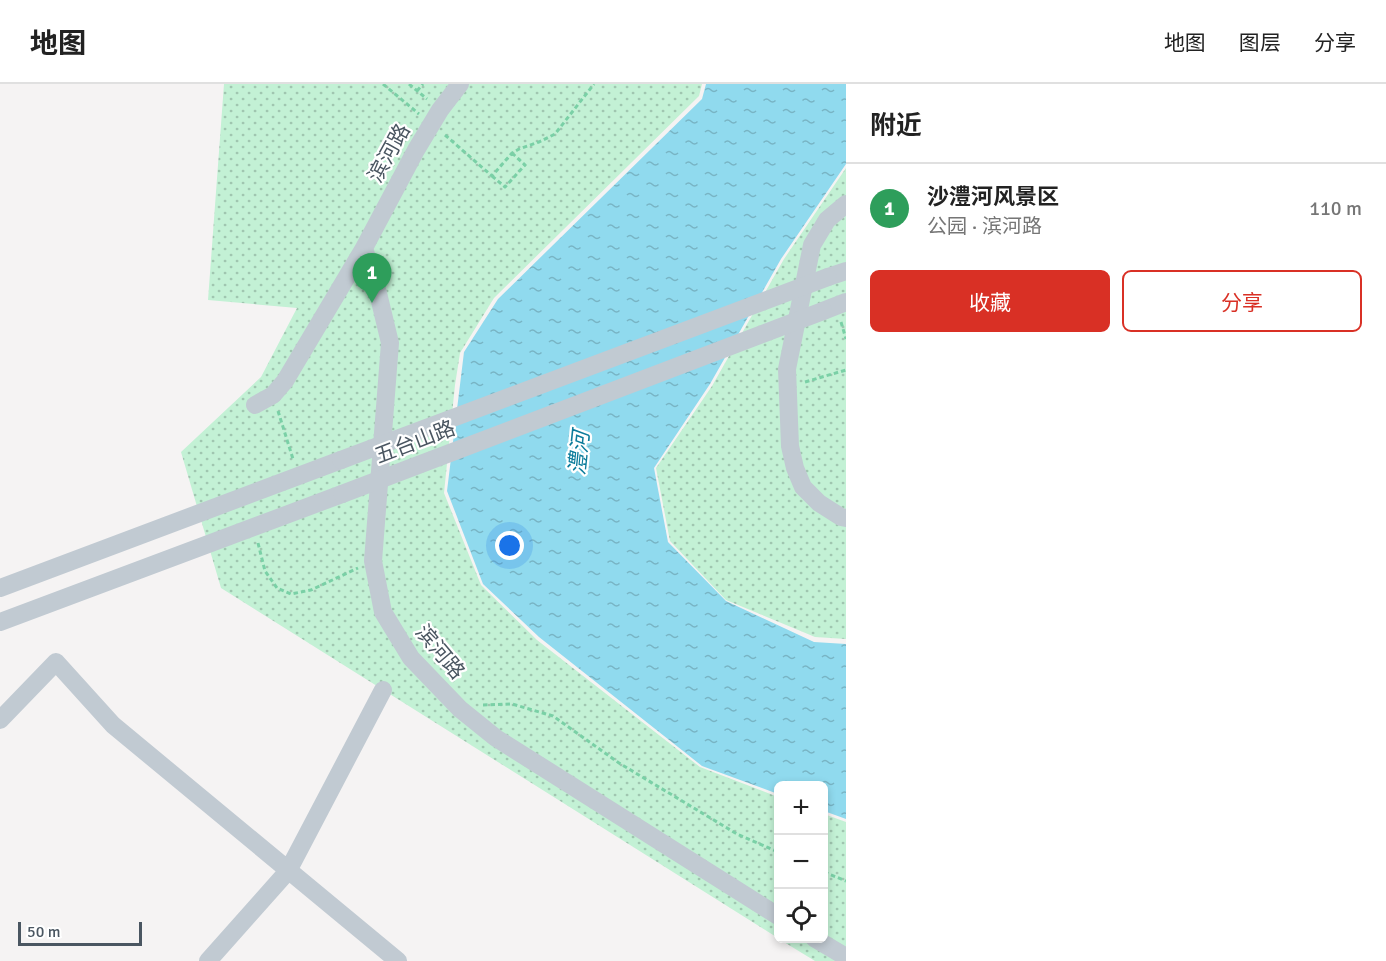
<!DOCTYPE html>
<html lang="zh">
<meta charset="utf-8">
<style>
body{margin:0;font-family:Signika,"Noto Sans SC",sans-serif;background:#f6f6f6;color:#222}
.controls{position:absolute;right:18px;bottom:18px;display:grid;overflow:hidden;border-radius:9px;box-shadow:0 3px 9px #0003}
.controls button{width:54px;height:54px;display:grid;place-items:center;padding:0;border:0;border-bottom:2px solid #e0e0e0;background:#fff;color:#222;font:30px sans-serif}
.scale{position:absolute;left:18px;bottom:15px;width:124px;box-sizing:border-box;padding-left:6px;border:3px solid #4a5661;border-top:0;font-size:16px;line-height:21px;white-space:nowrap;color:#4a5661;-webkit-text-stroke:4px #fff;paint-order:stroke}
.you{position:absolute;left:510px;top:462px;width:21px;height:21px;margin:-15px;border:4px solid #fff;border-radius:50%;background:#1a73e8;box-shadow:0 0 0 9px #1a73e833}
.badge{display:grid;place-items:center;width:39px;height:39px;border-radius:50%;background:#d93025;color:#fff;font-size:20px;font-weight:700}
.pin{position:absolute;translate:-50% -50px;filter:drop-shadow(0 2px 3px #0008)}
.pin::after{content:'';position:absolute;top:32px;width:21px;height:18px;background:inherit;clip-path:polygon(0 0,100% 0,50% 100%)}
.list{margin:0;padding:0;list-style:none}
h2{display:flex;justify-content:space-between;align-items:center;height:78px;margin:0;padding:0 24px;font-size:26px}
h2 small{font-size:20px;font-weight:400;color:#767676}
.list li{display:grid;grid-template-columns:39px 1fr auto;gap:18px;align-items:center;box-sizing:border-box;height:90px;padding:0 24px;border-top:2px solid #e0e0e0}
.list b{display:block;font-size:22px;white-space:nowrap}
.list p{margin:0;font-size:20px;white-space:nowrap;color:#767676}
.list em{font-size:20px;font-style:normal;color:#767676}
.actions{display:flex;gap:12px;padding:18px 24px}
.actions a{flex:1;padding:14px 0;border:2px solid #d93025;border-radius:9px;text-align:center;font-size:21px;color:#d93025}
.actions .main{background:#d93025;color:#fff}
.icon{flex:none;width:33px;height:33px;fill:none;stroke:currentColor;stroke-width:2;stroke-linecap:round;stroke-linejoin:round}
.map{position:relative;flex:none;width:846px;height:877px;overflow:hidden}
header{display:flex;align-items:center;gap:36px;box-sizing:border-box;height:84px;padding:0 30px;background:#fff;border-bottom:2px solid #e0e0e0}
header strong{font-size:28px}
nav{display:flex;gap:33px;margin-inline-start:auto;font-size:21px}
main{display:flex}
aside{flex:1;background:#fff}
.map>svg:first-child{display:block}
.park{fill:url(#park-dots)}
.water{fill:url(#water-ripples)}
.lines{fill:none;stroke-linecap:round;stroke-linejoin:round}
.path{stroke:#7ad0a6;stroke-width:3;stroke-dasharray:4.5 3;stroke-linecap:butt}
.minor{stroke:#c1cad2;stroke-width:18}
.minor-bridge{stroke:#c1cad2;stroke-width:18}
.labels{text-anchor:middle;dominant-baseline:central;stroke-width:4.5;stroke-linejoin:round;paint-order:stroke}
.street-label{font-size:21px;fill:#4a5661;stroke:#fff}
.water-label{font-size:22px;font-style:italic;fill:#0c7c9b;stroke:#fff}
</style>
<header>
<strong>地图</strong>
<nav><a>地图</a><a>图层</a><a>分享</a></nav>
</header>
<main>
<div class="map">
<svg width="846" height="877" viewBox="0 0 846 877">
<defs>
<pattern id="park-dots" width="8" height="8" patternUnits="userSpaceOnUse" patternTransform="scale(1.5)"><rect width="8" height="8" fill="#c3f1d5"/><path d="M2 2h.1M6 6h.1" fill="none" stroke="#a0c6b0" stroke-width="1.8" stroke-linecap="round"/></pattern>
<pattern id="water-ripples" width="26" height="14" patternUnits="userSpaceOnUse" patternTransform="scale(1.5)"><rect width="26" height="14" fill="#90daee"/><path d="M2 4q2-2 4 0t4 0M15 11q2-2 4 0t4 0" fill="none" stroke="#78b4c4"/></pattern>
</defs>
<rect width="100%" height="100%" fill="#f5f3f3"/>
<!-- park -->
<path class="park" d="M224,0H702L699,12L494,214L460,269L455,301L444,409L481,501L537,556L700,683L778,713V854L221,504L181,368L261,293L297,224L208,216Z
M846,84V555L815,553L726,516L670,457L656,384L712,302L784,175Z
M824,730L846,738V877H815L779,855L824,854Z"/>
<!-- water -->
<path class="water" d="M706,0H846V80L781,175L710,300L654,384L668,458L726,517L814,558L846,560V735L824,727V702H778V710L702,682L539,553L483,500L447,407L464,268L498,215L702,15Z"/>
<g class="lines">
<!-- path -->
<path class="path" d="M383,0L419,30
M409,0L427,15
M417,7L423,0
M445,51L492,92L512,69L519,65L539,58L555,50L594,0
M492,92L505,103L525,81L512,69
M841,238L846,255
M805,298L846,286
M278,327L293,375
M258,459L265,487L277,504L291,510L311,506L358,484
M483,621L512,620L553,632L619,679L737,750L778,768
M824,788L846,797"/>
<!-- minor -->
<path class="minor" d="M846,120L827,136L812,161L787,285L790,362L795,384L803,403L819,419L841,433L846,434
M364,164L378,209L390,259L373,477L383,528L411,574L460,625L496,654L778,832
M828,193L846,187
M823,227L846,218
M255,321L273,311L285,297L364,164L416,66L440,26L460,0
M0,504L341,376
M0,538L342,410
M0,636L56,578L113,641L398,877
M814,854L846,873
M208,877L288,787L383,606"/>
<!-- minor-bridge -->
<path class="minor-bridge" d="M341,376L828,193
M342,410L823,227"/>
</g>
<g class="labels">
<!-- street labels -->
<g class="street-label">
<text transform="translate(389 69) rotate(-61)">滨河路</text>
<text transform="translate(415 358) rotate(-21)">五台山路</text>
<text transform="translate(440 568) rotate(50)">滨河路</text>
</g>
<!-- water labels -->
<g class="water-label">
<text transform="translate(579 369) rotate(-84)">澧河</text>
</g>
</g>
</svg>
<div class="controls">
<button>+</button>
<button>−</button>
<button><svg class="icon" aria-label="locate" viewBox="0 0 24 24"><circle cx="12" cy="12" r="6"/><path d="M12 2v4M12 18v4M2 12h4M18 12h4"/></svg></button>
</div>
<div class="scale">50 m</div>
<div class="you"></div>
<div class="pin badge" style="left:372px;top:219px;background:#2e9e5b">1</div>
</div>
<aside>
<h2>附近<small></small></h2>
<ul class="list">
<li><span class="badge" style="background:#2e9e5b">1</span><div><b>沙澧河风景区</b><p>公园 · 滨河路</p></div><em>110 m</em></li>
</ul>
<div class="actions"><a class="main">收藏</a><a>分享</a></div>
</aside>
</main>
